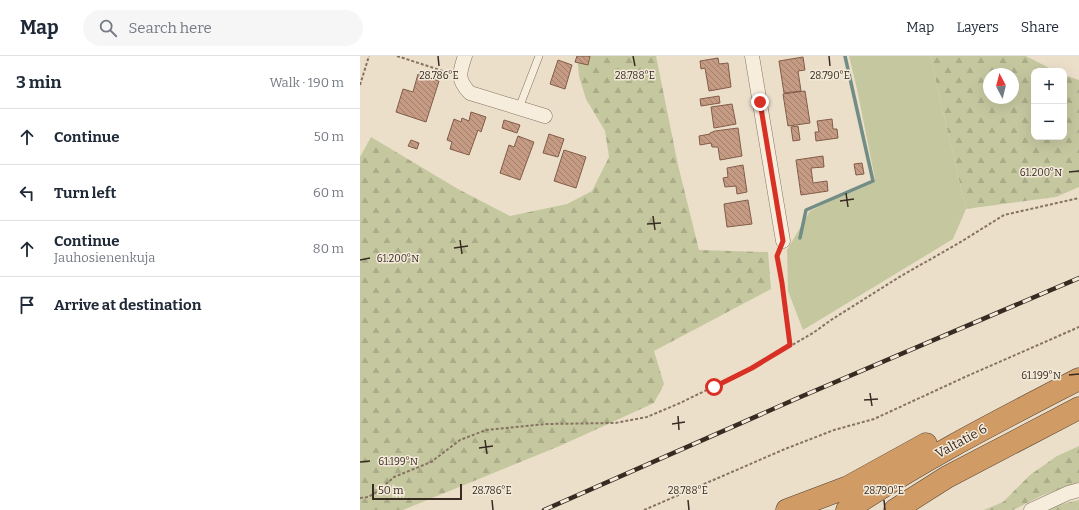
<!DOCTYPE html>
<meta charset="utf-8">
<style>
body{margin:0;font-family:Bitter,serif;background:#f6f6f7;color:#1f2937}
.controls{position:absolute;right:12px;top:12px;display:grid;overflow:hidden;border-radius:8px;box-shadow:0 4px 16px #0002}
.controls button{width:36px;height:36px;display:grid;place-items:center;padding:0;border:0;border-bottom:1px solid #e0e1e3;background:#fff;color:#1f2937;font:20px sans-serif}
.compass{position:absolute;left:623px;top:12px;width:36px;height:36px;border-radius:50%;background:#fff;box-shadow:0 4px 16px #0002;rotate:353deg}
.scale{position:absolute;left:12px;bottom:10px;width:90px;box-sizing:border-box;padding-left:4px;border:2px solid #382b22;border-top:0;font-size:11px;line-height:14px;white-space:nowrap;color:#382b22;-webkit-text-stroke:3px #f3ead9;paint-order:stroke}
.stop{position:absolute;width:12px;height:12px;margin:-9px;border:3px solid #d93025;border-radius:50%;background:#fff}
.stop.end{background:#d93025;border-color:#fff;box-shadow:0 1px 4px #0008}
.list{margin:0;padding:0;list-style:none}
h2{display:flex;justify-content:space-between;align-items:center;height:52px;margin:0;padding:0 16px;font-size:17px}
h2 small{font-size:13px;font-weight:400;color:#747a83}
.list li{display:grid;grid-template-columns:26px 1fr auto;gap:12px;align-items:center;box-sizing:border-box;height:56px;padding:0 16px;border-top:1px solid #e0e1e3}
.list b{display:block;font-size:15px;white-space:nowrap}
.list p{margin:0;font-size:13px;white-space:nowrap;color:#747a83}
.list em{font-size:13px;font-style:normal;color:#747a83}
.icon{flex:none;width:22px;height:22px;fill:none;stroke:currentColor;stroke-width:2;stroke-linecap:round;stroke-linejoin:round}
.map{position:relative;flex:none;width:719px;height:454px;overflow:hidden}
header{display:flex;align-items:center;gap:24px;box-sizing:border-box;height:56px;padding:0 20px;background:#fff;border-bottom:1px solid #e0e1e3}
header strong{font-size:19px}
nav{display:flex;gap:22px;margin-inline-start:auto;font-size:14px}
.search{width:280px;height:36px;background:#f6f6f7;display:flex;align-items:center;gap:10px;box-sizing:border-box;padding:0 14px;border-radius:22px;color:#747a83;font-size:15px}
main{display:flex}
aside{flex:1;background:#fff}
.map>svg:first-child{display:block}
.green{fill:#c5c89f}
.forest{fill:url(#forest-firs);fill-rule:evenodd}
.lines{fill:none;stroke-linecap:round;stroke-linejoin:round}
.stream{stroke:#718d85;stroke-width:3.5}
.building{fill:url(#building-back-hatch);stroke:#825c48}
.service-casing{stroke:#857260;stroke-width:8}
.minor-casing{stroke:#857260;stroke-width:15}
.motorway-casing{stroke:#544134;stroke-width:23}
.path{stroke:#857260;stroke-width:2;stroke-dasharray:3 2;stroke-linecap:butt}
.service{stroke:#f6eddd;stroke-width:7}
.minor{stroke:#f6eddd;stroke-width:14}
.motorway{stroke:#d09b65;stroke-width:22}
.rail-casing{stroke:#382b22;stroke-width:4.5}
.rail{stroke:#f3ead9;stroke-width:3;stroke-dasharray:9;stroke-linecap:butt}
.route{stroke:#d93025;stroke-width:5}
.ticks{fill:none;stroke:#382b22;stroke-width:1.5}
.labels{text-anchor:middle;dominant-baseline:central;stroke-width:3;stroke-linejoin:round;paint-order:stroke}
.street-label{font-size:13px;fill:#382b22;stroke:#f3ead9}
.ticks-label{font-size:10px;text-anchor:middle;fill:#382b22;stroke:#f3ead9;stroke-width:3;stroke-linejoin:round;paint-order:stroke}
</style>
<header>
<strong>Map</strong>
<div class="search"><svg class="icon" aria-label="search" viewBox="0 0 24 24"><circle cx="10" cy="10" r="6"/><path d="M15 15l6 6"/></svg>Search here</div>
<nav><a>Map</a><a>Layers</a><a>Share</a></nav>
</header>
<main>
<aside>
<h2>3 min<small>Walk · 190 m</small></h2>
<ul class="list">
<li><svg class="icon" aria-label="ahead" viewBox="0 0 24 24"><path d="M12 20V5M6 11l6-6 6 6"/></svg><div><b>Continue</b></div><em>50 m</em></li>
<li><svg class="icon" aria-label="left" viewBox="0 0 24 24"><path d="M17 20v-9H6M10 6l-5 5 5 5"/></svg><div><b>Turn left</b></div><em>60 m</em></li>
<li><svg class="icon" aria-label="ahead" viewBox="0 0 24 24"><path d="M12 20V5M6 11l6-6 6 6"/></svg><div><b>Continue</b><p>Jauhosienenkuja</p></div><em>80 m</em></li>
<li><svg class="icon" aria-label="arrive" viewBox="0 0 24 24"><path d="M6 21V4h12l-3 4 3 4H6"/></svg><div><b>Arrive at destination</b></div></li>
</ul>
</aside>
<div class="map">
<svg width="719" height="454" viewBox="0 0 719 454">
<defs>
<pattern id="forest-firs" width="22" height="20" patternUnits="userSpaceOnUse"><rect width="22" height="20" fill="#c5c89f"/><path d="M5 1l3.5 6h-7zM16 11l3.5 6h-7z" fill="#aaac89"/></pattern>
<pattern id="building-back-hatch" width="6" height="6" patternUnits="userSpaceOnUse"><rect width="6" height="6" fill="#c59b84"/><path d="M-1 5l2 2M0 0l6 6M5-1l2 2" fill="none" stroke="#a17f6c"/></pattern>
</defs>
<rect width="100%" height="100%" fill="#ebdfca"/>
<!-- green -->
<path class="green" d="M489,0H570L606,153L593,183L443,274L428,235L427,194L450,155L515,123L497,33Z"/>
<!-- forest -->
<path class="forest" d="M217,0H296L318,109L339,194L408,196L411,233L294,295L304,328L294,347L202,389L43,454H0V101L11,81L98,133L150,160L207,148L232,135L249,101L245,75L226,43L219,20Z
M570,0H666L695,15H674V81H704V19L719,24V131L696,141L606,153ZM629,18H653V42H629Z
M719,390V426L681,440L653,454H624L643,446L670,419L697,400Z
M719,444V454H680L681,453Z"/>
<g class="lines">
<!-- stream -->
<path class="stream" d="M440,182L446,154L513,125L485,0"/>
</g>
<!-- building -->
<path class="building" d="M217,0H230L228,9L215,6Z
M443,1L445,14L438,15L441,35L424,37L419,5Z
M358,2L359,8L368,7L371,31L349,35L345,12L341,13L340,5Z
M198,4L212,9L205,33L190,28Z
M58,18L79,25L66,66L36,56L43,33L53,36Z
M445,35L450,67L428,70L423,38Z
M359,40L360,47L341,50L340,43Z
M372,48L376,68L354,72L351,51Z
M111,56L126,61L121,76L118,74L109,99L90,93L92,86L87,84L94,63L101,66L102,62L109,65Z
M472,63L473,73H477L478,82L456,85L455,76H459L457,65Z
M144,64L160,69L157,77L142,72Z
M438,70L440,84L433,85L431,71Z
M378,72L382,100L360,104L358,91H352L351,87L340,89L339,80L350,78V77L355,75Z
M189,78L204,83L198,101L183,97Z
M158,80L174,86L160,124L140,117L149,89L154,91Z
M51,84L59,87L57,93L48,90Z
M204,94L226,101L216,132L194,125Z
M463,100L464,111L451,112L453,127L467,125L468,135L441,139L436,104Z
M502,107L504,118L496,119L494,108Z
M383,109L387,136L377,138L376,130L365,131L363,122L368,121L367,112Z
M388,144L392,168L367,171L364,148Z"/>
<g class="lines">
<!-- service casing -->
<g class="service-casing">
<path id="service" d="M159,52L179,0"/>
</g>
<!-- minor casing -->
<g class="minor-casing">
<path id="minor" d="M105,0C99,17 97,24 110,37L185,60
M392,0L423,185
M671,454L708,437L719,434"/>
</g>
<!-- motorway casing -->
<g class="motorway-casing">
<path id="motorway" d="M427,454L488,431L566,388
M487,454C561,404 640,364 719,323
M535,454L587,421L719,352"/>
</g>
<!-- path -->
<path class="path" d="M37,0L89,17
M0,29L9,0
M418,197L417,200L422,227L430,289
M0,442L8,441L17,436L34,421L71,406L100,384L126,374L185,368L255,367L287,361L320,347L392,312L453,277L471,264L541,220L599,187L644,159L719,142
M284,454L425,393L474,374L514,363L605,321L719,271"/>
<!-- service -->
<use href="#service" class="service"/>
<!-- minor -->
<use href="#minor" class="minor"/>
<!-- motorway -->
<use href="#motorway" class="motorway"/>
<!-- rail casing -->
<g class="rail-casing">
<path id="rail" d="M184,454L438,342L719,222"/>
</g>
<!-- rail -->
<use href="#rail" class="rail"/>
</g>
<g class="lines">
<!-- route -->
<path class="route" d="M354,331L392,312L430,289L422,227L417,200L423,185L400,46"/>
</g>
<!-- ticks -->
<path class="ticks" d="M78,0L79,10M273,0L275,10M469,0L470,10M709,116L719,115M486,137L488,151M480,145L494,143M293,160L295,174M287,168L301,167M100,184L102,198M94,192L108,190M0,204L10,202M709,319L719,318M510,337L512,350M504,344L518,343M318,360L319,374M312,368L325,366M125,384L127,398M119,392L133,390M0,406L10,405M132,444L133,454M328,444L329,454M524,444L525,454"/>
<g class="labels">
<!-- street labels -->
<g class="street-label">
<text transform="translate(601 385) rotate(-29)">Valtatie 6</text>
</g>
</g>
<g class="ticks-label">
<text x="79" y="23">28.786°E</text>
<text x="275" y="23">28.788°E</text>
<text x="470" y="23">28.790°E</text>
<text x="681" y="120">61.200°N</text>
<text x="38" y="206">61.200°N</text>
<text x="681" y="323">61.199°N</text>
<text x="38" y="409">61.199°N</text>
<text x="132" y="438">28.786°E</text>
<text x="328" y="438">28.788°E</text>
<text x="524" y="438">28.790°E</text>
</g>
</svg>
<div class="controls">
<button>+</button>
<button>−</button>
</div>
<svg class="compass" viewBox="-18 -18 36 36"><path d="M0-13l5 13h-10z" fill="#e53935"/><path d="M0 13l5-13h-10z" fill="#747a83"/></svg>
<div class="scale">50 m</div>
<div class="stop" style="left:354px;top:331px"></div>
<div class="stop end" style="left:400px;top:46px"></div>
</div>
</main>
